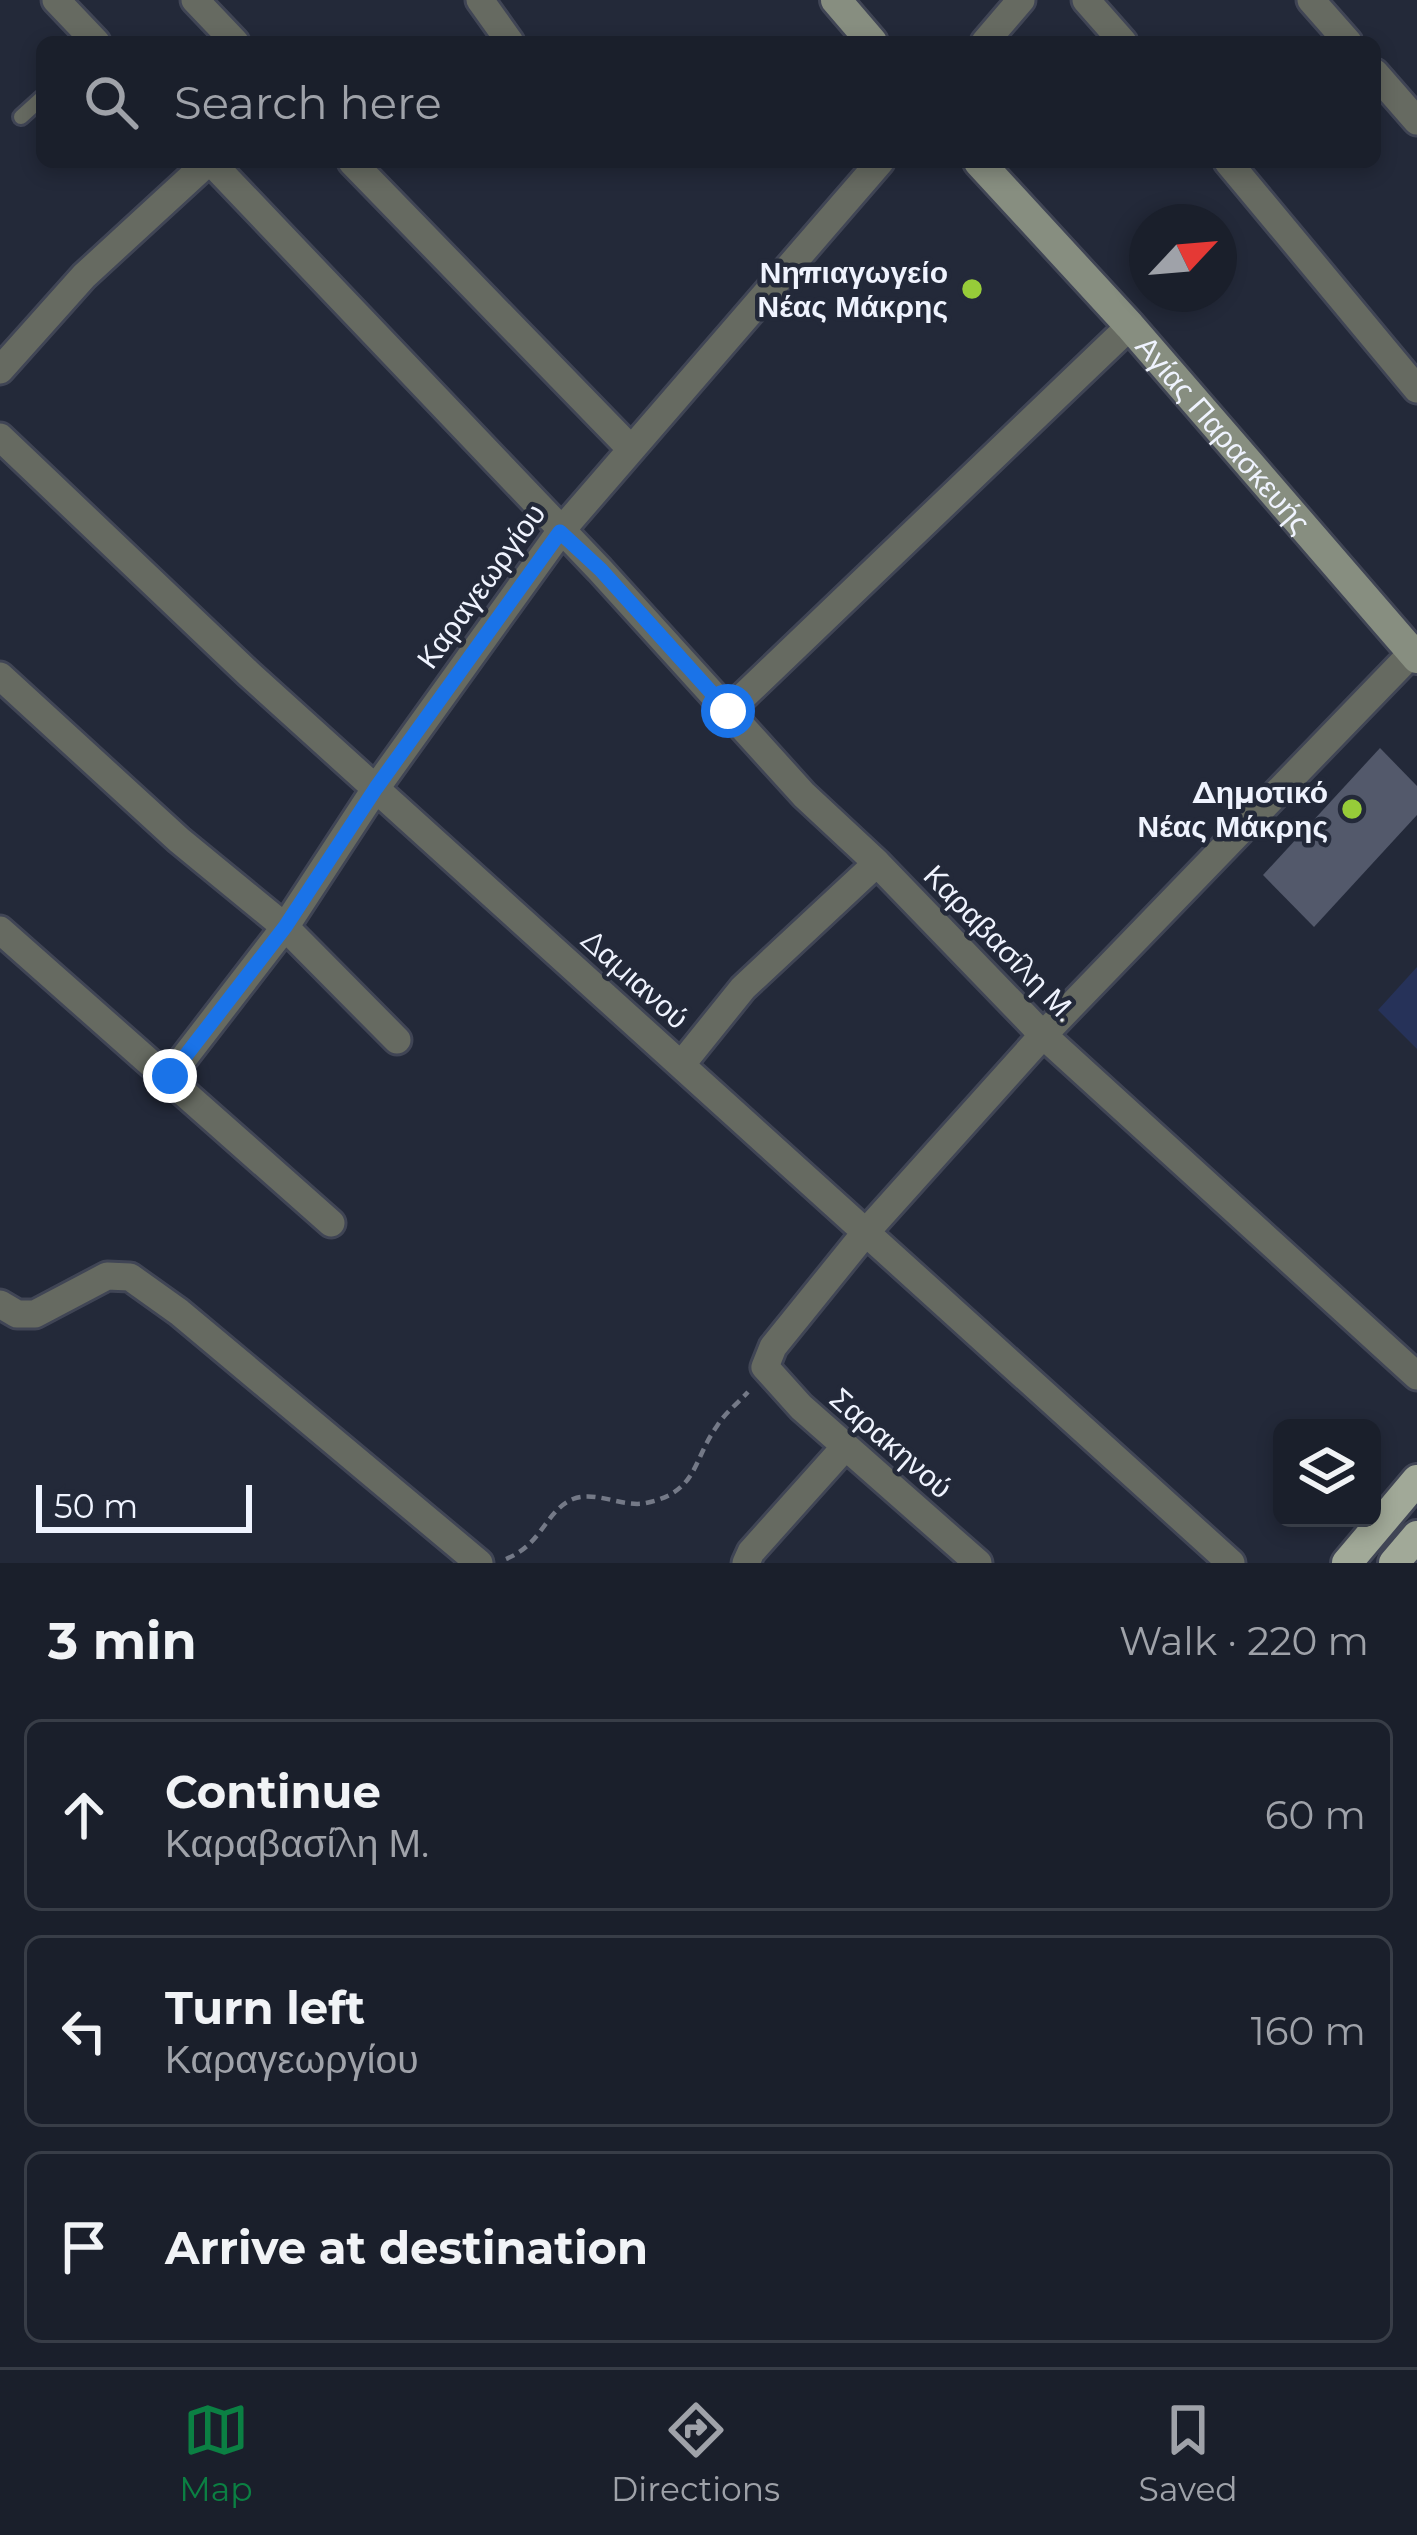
<!DOCTYPE html>
<meta charset="utf-8">
<style>
body{margin:0;font-family:Montserrat,sans-serif;background:#232733;color:#f1f3f6}
.controls{position:absolute;right:36px;bottom:36px;display:grid;overflow:hidden;border-radius:18px;box-shadow:0 6px 18px #0003}
.controls button{width:108px;height:108px;display:grid;place-items:center;padding:0;border:0;border-bottom:3px solid #383d47;background:#1a1f2b;color:#f1f3f6;font:60px sans-serif}
.compass{position:absolute;left:1129px;top:204px;width:108px;height:108px;border-radius:50%;background:#1a1f2b;box-shadow:0 6px 18px #0003;rotate:64deg}
.scale{position:absolute;left:36px;bottom:30px;width:216px;box-sizing:border-box;padding-left:12px;border:6px solid #eff3fe;border-top:0;font-size:33px;line-height:42px;white-space:nowrap;color:#eff3fe;-webkit-text-stroke:9px #232939;paint-order:stroke}
.stop{position:absolute;width:36px;height:36px;margin:-27px;border:9px solid #1a73e8;border-radius:50%;background:#fff}
.stop.end{background:#1a73e8;border-color:#fff;box-shadow:0 3px 12px #0008}
.list{margin:0;padding:0;list-style:none}
h2{display:flex;justify-content:space-between;align-items:center;height:156px;margin:0;padding:0 48px;font-size:51px}
h2 small{font-size:39px;font-weight:400;color:#9fa2a9}
.list li{display:grid;grid-template-columns:78px 1fr auto;gap:36px;align-items:center;box-sizing:border-box;height:192px;margin:0 24px 24px;padding:0 24px;border:3px solid #383d47;border-radius:18px}
.list b{display:block;font-size:45px;white-space:nowrap}
.list p{margin:0;font-size:39px;white-space:nowrap;color:#9fa2a9}
.list em{font-size:39px;font-style:normal;color:#9fa2a9}
.icon{flex:none;width:66px;height:66px;fill:none;stroke:currentColor;stroke-width:2;stroke-linecap:round;stroke-linejoin:round}
.map{position:relative;flex:none;width:1417px;height:1563px;overflow:hidden}
.search{position:absolute;background:#1a1f2b;box-shadow:0 6px 18px #0003;left:36px;right:36px;top:36px;height:132px;display:flex;align-items:center;gap:30px;box-sizing:border-box;padding:0 42px;border-radius:18px;color:#9fa2a9;font-size:45px}
.sheet{height:804px;background:#1a1f2b}
nav{display:flex;justify-content:space-around;align-items:center;box-sizing:border-box;height:168px;border-top:3px solid #383d47;background:#1a1f2b;font-size:33px;color:#9fa2a9}
nav a{display:grid;justify-items:center;gap:6px}
nav .on{color:#0b8043}
.map>svg:first-child{display:block}
.green{fill:#263259}
.building{fill:#53596b}
.lines{fill:none;stroke-linecap:round;stroke-linejoin:round}
.lane-casing{stroke:#404555;stroke-width:20}
.street-casing{stroke:#404555;stroke-width:33}
.secondary-casing{stroke:#404555;stroke-width:36}
.primary-casing{stroke:#404555;stroke-width:36}
.path{stroke:#747987;stroke-width:4.5;stroke-dasharray:9 6;stroke-linecap:butt}
.lane{stroke:#666a61;stroke-width:14}
.street{stroke:#666a61;stroke-width:27}
.secondary{stroke:#878e80;stroke-width:30}
.primary{stroke:#a1a998;stroke-width:30}
.route{stroke:#1a73e8;stroke-width:15}
.poi-dot{fill:#97cc39;stroke:#232939;stroke-width:4.5}
.labels{text-anchor:middle;dominant-baseline:central;stroke-width:9;stroke-linejoin:round;paint-order:stroke}
.poi-label{font-size:30px;font-weight:bold;fill:#eff3fe;stroke:#232939;text-anchor:end}
.street-label{font-size:30px;fill:#eff3fe;stroke:#232939}
</style>
<div class="map">
<svg width="1417" height="1563" viewBox="0 0 1417 1563">
<rect width="100%" height="100%" fill="#232939"/>
<!-- green -->
<path class="green" d="M1417,967V1049L1378,1010Z"/>
<!-- building -->
<path class="building" d="M1380,748L1417,786V815L1314,927L1263,875Z"/>
<g class="lines">
<!-- lane casing -->
<g class="lane-casing">
<path id="lane" d="M21,117L42,98"/>
</g>
<!-- street casing -->
<g class="street-casing">
<path id="street" d="M56,0L96,42
M195,0L235,42
M480,0L510,42
M1086,0L1123,42
M1311,0L1348,42
M985,42L1021,0
M1375,73L1417,121
M211,162L600,570L804,795L877,863L1043,1035L1417,1376
M352,162L630,448
M1228,162L1417,389
M0,370L84,276L208,162
M0,437L249,674L1231,1563
M0,676L179,840L285,927L397,1040
M728,711L1130,326
M0,930L331,1223
M681,1065L743,988L877,863
M170,1076L285,927L376,788L560,532L880,162
M0,1304L17,1314H35L107,1276L130,1277L179,1312L479,1563
M746,1563L751,1552L845,1447
M978,1563L801,1407L765,1367L773,1347L866,1232L1043,1035L1417,648"/>
</g>
<!-- secondary casing -->
<g class="secondary-casing">
<g id="secondary">
<path d="M836,0L872,42"/>
<path id="s1" d="M979,162L1130,326L1417,658"/>
</g>
</g>
<!-- primary casing -->
<g class="primary-casing">
<path id="primary" d="M1347,1563L1417,1480
M1394,1563L1417,1536"/>
</g>
<!-- path -->
<path class="path" d="M506,1559C543,1544 545,1511 573,1499C596,1490 623,1508 646,1503C698,1492 692,1461 717,1426C725,1413 738,1403 748,1392"/>
<!-- lane -->
<use href="#lane" class="lane"/>
<!-- street -->
<use href="#street" class="street"/>
<!-- secondary -->
<use href="#secondary" class="secondary"/>
<!-- primary -->
<use href="#primary" class="primary"/>
</g>
<g class="lines">
<!-- route -->
<path class="route" d="M170,1076L285,927L376,788L560,532L601,570L728,711"/>
</g>
<!-- markers -->
<g class="poi-dot">
<circle cx="972" cy="289" r="12"/>
<circle cx="1352" cy="809" r="12"/>
</g>
<g class="labels">
<!-- poi labels -->
<g class="poi-label">
<text x="948" y="272">Νηπιαγωγείο<tspan x="948" dy="34">Νέας Μάκρης</tspan></text>
<text x="1328" y="792">Δημοτικό<tspan x="1328" dy="34">Νέας Μάκρης</tspan></text>
</g>
<!-- street labels -->
<g class="street-label">
<text stroke="none"><textPath href="#s1" startOffset="366">Αγίας Παρασκευής</textPath></text>
<text transform="translate(481 586) rotate(-54)">Καραγεωργίου</text>
<text transform="translate(1000 943) rotate(46)">Καραβασίλη Μ.</text>
<text transform="translate(635 979) rotate(42)">Δαμιανού</text>
<text transform="translate(891 1443) rotate(41)">Σαρακηνού</text>
</g>
</g>
</svg>
<div class="controls">
<button><svg class="icon" aria-label="layers" viewBox="0 0 24 24"><path d="M12 4l9 5-9 5-9-5zM3 14l9 5 9-5"/></svg></button>
</div>
<svg class="compass" viewBox="-18 -18 36 36"><path d="M0-13l5 13h-10z" fill="#e53935"/><path d="M0 13l5-13h-10z" fill="#9fa2a9"/></svg>
<div class="scale">50 m</div>
<div class="stop" style="left:728px;top:711px"></div>
<div class="stop end" style="left:170px;top:1076px"></div>
<div class="search"><svg class="icon" aria-label="search" viewBox="0 0 24 24"><circle cx="10" cy="10" r="6"/><path d="M15 15l6 6"/></svg>Search here</div>
</div>
<section class="sheet">
<h2>3 min<small>Walk · 220 m</small></h2>
<ul class="list">
<li><svg class="icon" aria-label="ahead" viewBox="0 0 24 24"><path d="M12 20V5M6 11l6-6 6 6"/></svg><div><b>Continue</b><p>Καραβασίλη Μ.</p></div><em>60 m</em></li>
<li><svg class="icon" aria-label="left" viewBox="0 0 24 24"><path d="M17 20v-9H6M10 6l-5 5 5 5"/></svg><div><b>Turn left</b><p>Καραγεωργίου</p></div><em>160 m</em></li>
<li><svg class="icon" aria-label="arrive" viewBox="0 0 24 24"><path d="M6 21V4h12l-3 4 3 4H6"/></svg><div><b>Arrive at destination</b></div></li>
</ul>
</section>
<nav>
<a class="on"><svg class="icon" aria-label="map" viewBox="0 0 24 24"><path d="M3 6l6-2 6 2 6-2v14l-6 2-6-2-6 2zM9 4v14M15 6v14"/></svg>Map</a>
<a><svg class="icon" aria-label="directions" viewBox="0 0 24 24"><path d="M12 3l9 9-9 9-9-9zM9 14v-3h6M13 9l2 2-2 2"/></svg>Directions</a>
<a><svg class="icon" aria-label="saved" viewBox="0 0 24 24"><path d="M7 4h10v16l-5-4-5 4z"/></svg>Saved</a>
</nav>
